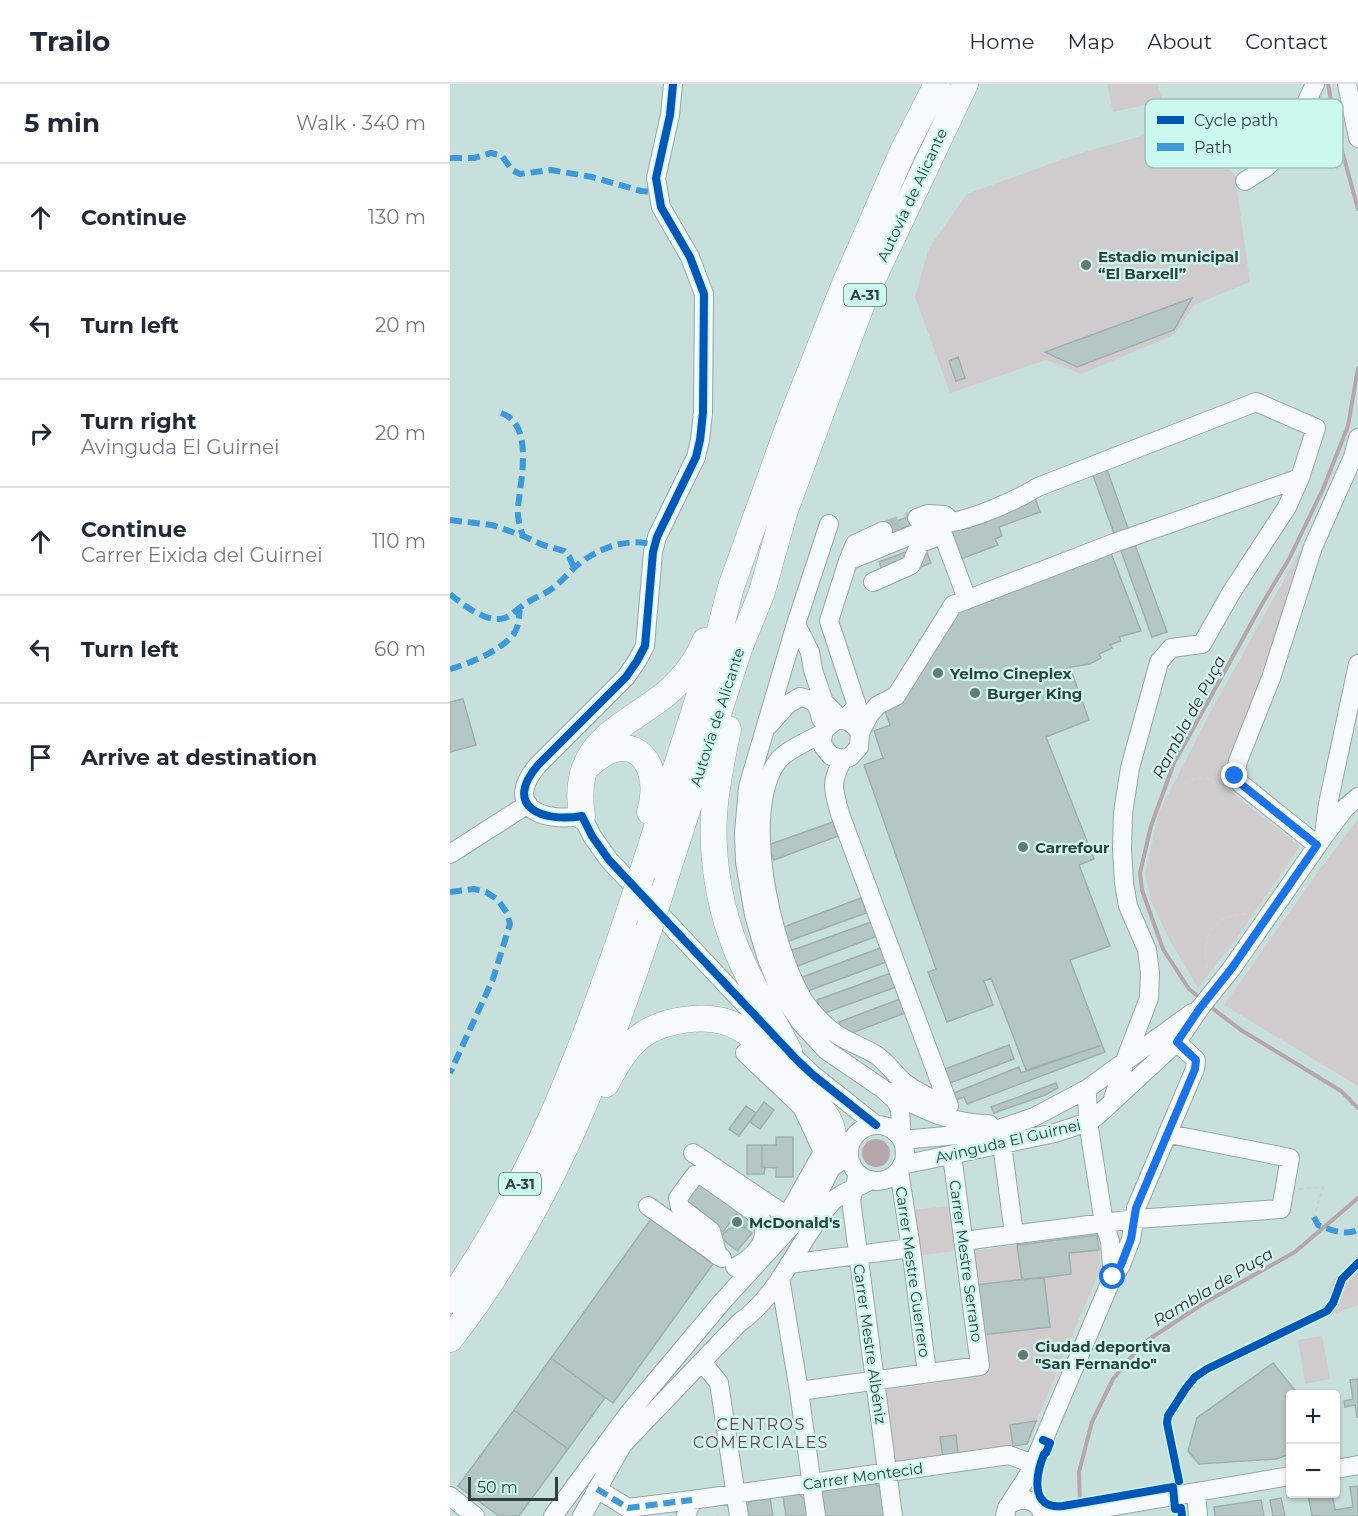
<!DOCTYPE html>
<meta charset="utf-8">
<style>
body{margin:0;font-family:Montserrat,sans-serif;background:#f6f6f7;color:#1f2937}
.controls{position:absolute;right:18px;bottom:18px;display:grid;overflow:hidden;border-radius:6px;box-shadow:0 2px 4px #0004}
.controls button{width:54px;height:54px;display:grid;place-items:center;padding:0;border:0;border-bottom:2px solid #e0e1e3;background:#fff;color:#1f2937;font:30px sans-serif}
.scale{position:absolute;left:18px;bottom:15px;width:90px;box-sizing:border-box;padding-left:6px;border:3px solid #2f413d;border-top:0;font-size:16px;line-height:21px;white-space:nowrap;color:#2f413d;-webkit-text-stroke:4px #cbf8ef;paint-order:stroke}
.stop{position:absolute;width:18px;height:18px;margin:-14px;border:4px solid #1a73e8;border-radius:50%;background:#fff}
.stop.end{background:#1a73e8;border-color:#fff;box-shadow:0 2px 6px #0008}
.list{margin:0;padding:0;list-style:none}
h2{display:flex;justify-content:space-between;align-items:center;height:78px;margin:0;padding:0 24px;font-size:26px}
h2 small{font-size:20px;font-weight:400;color:#747a83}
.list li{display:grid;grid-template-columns:39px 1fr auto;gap:18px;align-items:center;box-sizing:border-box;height:108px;padding:0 24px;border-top:2px solid #e0e1e3}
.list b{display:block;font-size:22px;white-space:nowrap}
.list p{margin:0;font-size:20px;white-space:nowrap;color:#747a83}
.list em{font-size:20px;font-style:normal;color:#747a83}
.icon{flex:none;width:33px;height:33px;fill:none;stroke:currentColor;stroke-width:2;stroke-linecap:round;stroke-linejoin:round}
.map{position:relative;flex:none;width:908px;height:1432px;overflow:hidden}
header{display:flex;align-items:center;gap:36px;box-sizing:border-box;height:84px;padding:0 30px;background:#fff;border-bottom:2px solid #e0e1e3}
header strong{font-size:28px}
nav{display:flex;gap:33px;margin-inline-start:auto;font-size:21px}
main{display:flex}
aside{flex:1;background:#fff}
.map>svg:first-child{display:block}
.green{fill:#d0cbcd}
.water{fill:#b7a7ac}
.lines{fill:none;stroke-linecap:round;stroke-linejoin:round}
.stream{stroke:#b7a7ac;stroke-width:4}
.building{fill:#b4c7c4;stroke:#9eb0ad;stroke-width:1.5}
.minor-tunnel{stroke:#a9c0bc;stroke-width:18;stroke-dasharray:18 9;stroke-linecap:butt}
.minor-casing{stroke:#95a7a4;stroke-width:20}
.highway-casing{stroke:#95a7a4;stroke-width:27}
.path{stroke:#cbd2d1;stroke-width:2;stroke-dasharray:4.5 3;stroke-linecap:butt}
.minor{stroke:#f7fafa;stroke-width:18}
.highway{stroke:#f7fafa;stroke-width:26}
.highway-bridge-casing{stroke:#95a7a4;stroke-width:27;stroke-linecap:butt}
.highway-bridge{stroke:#f7fafa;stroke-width:26}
.quiet{stroke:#3d99d9;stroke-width:6;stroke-dasharray:12 6;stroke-linecap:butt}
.cycleway-casing{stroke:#cbf8ef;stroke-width:11}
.cycleway{stroke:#0057b8;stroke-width:8}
.route{stroke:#1a73e8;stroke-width:8}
.poi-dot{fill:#657975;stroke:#cbf8ef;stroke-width:2}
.labels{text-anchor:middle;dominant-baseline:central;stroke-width:4.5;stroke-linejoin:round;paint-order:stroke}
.shield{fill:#cbf8ef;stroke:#5e7872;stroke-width:1.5}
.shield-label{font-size:14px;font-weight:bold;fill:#2f413d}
.street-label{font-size:15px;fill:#2f413d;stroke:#cbf8ef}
.poi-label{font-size:15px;font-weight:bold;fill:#2f413d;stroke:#cbf8ef;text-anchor:start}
.water-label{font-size:16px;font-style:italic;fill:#441827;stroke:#cbf8ef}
.neighbourhood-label{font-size:16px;letter-spacing:1.5px;fill:#7e384f;stroke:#cbf8ef}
.key{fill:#cbf8ef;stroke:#9cc1ba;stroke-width:1.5}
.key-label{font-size:16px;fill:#2f413d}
</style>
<header>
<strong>Trailo</strong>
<nav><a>Home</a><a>Map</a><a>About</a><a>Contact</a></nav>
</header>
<main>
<aside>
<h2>5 min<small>Walk · 340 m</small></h2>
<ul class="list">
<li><svg class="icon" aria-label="ahead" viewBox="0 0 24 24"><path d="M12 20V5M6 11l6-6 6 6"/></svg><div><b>Continue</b></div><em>130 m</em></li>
<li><svg class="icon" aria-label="left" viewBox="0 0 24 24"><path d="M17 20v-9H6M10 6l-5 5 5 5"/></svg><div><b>Turn left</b></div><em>20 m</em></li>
<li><svg class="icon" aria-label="right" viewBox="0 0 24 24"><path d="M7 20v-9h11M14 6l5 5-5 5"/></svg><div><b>Turn right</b><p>Avinguda El Guirnei</p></div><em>20 m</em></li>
<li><svg class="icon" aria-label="ahead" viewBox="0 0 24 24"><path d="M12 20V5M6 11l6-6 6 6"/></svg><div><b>Continue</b><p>Carrer Eixida del Guirnei</p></div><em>110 m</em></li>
<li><svg class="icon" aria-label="left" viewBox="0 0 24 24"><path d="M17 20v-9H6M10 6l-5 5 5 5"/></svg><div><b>Turn left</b></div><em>60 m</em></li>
<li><svg class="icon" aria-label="arrive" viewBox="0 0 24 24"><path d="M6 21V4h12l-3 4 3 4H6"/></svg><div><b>Arrive at destination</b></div></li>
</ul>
</aside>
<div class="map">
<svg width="908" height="1432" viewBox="0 0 908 1432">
<rect width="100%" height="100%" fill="#c8e0dc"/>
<!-- green -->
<path class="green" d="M657,0H708L712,17L663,28Z
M733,40L785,91L800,198L744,221L724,251L631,290L596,276L500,309L465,213L479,164L517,110L628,70Z
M850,467L858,470L806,616L770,693L776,704L850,762L789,851L748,904L719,855L701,817L695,790L709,728L760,629Z
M908,735V1002L774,921L870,785Z
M499,1122L505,1167L467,1172L462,1126Z
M647,1151L651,1183L577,1360L444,1381L434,1306L535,1292L521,1167Z
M908,1170V1221L875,1233L881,1199Z
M872,1252L880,1295L855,1300L848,1256Z"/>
<!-- water -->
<path class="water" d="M412 1069a14 14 0 1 1 28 0a14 14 0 1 1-28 0Z"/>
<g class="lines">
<!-- stream -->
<path class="stream" d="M878,0L888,52L908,125
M750,914L739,905L713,865L692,806L690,789L701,742L724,679L812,520L839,475L873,405L898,342L908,284
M758,921L791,946L891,1007L908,1024
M630,1422L629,1388L642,1338L663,1295L692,1260L754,1219L845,1168L908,1114"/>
</g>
<!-- building -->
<path class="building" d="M742,214L724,246L627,283L595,268Z
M508,273L515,294L506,297L499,277Z
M655,380L679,447L665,452L641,386Z
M585,414L590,428L549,443L552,452L545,455L548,461L508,476L498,447Z
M465,430L468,438L434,452L432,443Z
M684,458L717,548L702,553L670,464Z
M474,461L481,479L436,496L429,478Z
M659,464L691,547L669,553L671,557L660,561L662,564L649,570L651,574L640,580L620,583L639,636L596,653L644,775L629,781L660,862L620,876L652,961L576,986L541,894L534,897L543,921L497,938L478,888L486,885L414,681L433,674L424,647L440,641L434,624L506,525Z
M13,615L26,661L0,668V618Z
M383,738L388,752L324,776L318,761Z
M411,814L416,829L336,858L331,844Z
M421,838L427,852L345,883L340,867Z
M430,864L436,878L355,908L350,894Z
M441,889L446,903L372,930L367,916Z
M450,915L455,929L394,952L389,938Z
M559,961L564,975L500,999L495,985Z
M652,961L655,968L517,1020L514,1013L506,1016L504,1009L569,983L571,989Z
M606,999L608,1004L595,1011L544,1029L541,1023Z
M314,1018L324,1026L310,1045L300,1038Z
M296,1022L306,1029L289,1052L279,1045Z
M326,1053H343V1093H326V1084L312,1083V1061H326Z
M297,1061H312V1083H315L314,1090H297Z
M249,1093L290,1125L273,1148L232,1116Z
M290,1125L302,1135L295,1143L283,1134Z
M201,1135L263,1180L163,1319L101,1274Z
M287,1143L296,1144L302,1149L287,1167L270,1153L279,1145Z
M647,1151L649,1166L619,1169L621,1190L572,1196L567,1161Z
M594,1193L600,1243L531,1251L525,1201Z
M101,1274L155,1314L118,1365L64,1326Z
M823,1279L848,1310H840V1370L826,1375L749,1380L738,1367L747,1334Z
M908,1295V1333H907L905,1321L895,1323L894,1317L903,1315L900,1296Z
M64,1326L118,1365L69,1432H49L8,1402Z
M586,1337L577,1360L563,1362L560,1341Z
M506,1351L508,1371L493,1374L490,1353Z
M425,1400L432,1404L436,1432H375L372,1410L377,1404Z
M908,1402V1432H862L858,1410H882L885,1426L903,1423L900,1403Z
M349,1410L354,1415L357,1432H336L333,1412Z
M320,1414L323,1432H298L297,1422L300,1417Z
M831,1414L835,1432H823L820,1416Z
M811,1416L814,1432H765L764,1423Z"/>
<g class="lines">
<!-- minor-tunnel -->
<path class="minor-tunnel" d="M433,447L467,434"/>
<!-- minor casing -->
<g class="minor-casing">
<path id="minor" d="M223,0L220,31L206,94L211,123L240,173L254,210L253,329L250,356L246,373L207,453L203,468L195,562L187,577L176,593L88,681C52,723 93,739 132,732L142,752L159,776L347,976L363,991L426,1041
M897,0L908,54
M795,97L815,84L834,67L865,0
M467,434L478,430L495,431L501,438
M379,440L346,540L298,703L294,749L295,778L304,831L316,872L330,908L351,939L376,966L433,1005L445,1016L450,1025L452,1056
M489,440L517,515
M398,477L405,460L433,447
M423,498L461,481L470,459L487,453
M346,540L360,568L363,586L374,618L392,636
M394,636L407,622L379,537L398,477L489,440C518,438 563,418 588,403L806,318L866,344L850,394L837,423L781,509L752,560L721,564L709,578L680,684L673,729L672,766L674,799L678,822L697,866L700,889L699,914L675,977L662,1018
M319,641L338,620L350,613C365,616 368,620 371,635
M373,649C360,656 334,667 327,678C291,729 322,859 350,910C354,919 362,928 369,935C389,957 403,957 426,971C437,978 445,991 455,999C468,1009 484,1016 499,1022
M410,649C404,639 397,635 386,636L374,646L372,656L373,662L381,672L393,675L400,673L409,663L410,649L419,631L428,621L446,612L503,521L664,459L850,394
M393,675C380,700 383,704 390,730L499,1022
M874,750L878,720L908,580
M867,761L791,700L785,692L788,677L821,594L863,463L903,373L908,354
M0,770L78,720
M295,969L352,1023L373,1068L331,1143
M637,1005L638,1038L654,1139L660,1157L663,1193
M441,1008C472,1026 503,1040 539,1040
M399 1069a28 28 0 1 1 56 0a28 28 0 1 1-56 0Z
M452,1056L529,1049L549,1045L584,1033L637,1005L742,929
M552,1060L564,1150
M243,1069L337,1132
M452,1081L605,1049L638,1038L647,1032L727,958L750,924L782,884L874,752L895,724L908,713
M449,1087L461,1164L477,1289
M408,1090L401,1116L443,1432
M198,1122L272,1174
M360,1126L381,1084L399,1071
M513,1157L685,1135L831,1125L840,1074L719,1050
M268,1172L261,1147L230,1123L228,1114L245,1091H251C261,1098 307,1129 311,1135C322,1156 302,1175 285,1183
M339,1180L461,1164
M330,1194L349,1307L366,1432
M253,1279L269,1299L289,1432
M349,1307L530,1282L502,1071
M886,1385L908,1381
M147,1405L178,1424L242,1416
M746,1408L748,1432
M0,1412L25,1432
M562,1419C576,1412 589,1417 593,1432
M103,1432L179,1329L272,1218L366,1115
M132,1432L173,1360L289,1239C331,1210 348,1156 381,1119C390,1108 409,1104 421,1096
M236,1432L242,1416L559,1371L583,1380
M555,1432L557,1424L579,1390L660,1199L671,1181L681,1155L686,1124L745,985L746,976L727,958
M606,1432L840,1392"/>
</g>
<!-- highway casing -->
<g class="highway-casing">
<path id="highway" d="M278,645C272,673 266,702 264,730C262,769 268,811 280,848C294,890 319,928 339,967
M140,680C184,640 214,682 200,728
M132,732C120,658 171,646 217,609C234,594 247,578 255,557
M192,790L268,554L281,503L341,336L394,202L453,67L487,0
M209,813L289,565L312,508L334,429L372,326L416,209L515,0
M156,1000C164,985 172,970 184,958C207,935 259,927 288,943C308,953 323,973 338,990C352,1005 371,1020 380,1039C383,1045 383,1054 385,1061
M0,1216C84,1096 134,963 180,826
M0,1255C95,1133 151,990 199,845"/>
</g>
<!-- path -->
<path class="path" d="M734,699C752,689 762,694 777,708
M757,884C752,851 761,831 797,830
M849,1105L873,1103L864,1133
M266,1432L272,1426
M722,1432L729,1426"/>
<!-- minor -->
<use href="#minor" class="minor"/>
<!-- highway -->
<use href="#highway" class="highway"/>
<!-- highway-bridge casing -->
<g class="highway-bridge-casing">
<path id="highway-bridge" d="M180,826L192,790
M199,845L209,813"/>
</g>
<!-- highway-bridge -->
<use href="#highway-bridge" class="highway-bridge"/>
<!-- quiet -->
<path class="quiet" d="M0,74H24L41,69L52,72L62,86L70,90L101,86L142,93L191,107L208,108
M51,329C85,340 70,398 68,424C67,434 70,443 73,452
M0,436L42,441L71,451L93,461L114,467L119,472L124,484
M0,510C12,520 32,536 49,535C59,535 64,527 72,522C81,515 91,512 100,506C109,500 116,492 124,484C147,464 176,453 205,461
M0,585C19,580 50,567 63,551C69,544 69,532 70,523
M0,808L24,805L36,808L48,816L57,829L60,840L43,895L0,989
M864,1133L868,1141C881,1146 895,1152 908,1146
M147,1405L178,1424L242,1416"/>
<!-- cycleway casing -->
<g class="cycleway-casing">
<path id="cycleway" d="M223,0L220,31L206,94L211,123L240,173L254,210L253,329L250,356L246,373L207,453L203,468L195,562L187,577L176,593L88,681C52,723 93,739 132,732L142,752L159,776L347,976L363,991L426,1041
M593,1356L600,1359L596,1369L594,1370C586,1390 579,1426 613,1422L723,1403L725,1425L731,1424L732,1432
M729,1397L717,1339L718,1332L736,1304L745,1293L757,1285L877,1227L883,1219L892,1195L908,1179"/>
</g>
<!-- cycleway -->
<use href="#cycleway" class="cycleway"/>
</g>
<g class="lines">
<!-- route -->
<path class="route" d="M663,1193L671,1181L681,1155L686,1124L745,985L746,976L727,958L750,924L782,884L867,761L791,700L785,692"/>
</g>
<!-- markers -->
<g class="poi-dot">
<circle cx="636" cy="181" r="6"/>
<circle cx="488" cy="589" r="6"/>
<circle cx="525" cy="609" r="6"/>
<circle cx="573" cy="763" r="6"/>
<circle cx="287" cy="1138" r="6"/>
<circle cx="573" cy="1271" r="6"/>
</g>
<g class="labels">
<!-- shield labels -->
<g class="shield">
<rect x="394" y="200" width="42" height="22" rx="4.5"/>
<rect x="49" y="1089" width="42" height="22" rx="4.5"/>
</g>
<g class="shield-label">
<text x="415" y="211">A-31</text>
<text x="70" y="1100">A-31</text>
</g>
<!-- street labels -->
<g class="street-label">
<text transform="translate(462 111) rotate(-65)">Autovía de Alicante</text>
<text transform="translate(267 633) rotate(-72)">Autovía de Alicante</text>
<text transform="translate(558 1057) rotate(-13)">Avinguda El Guirnei</text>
<text transform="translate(516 1177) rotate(82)">Carrer Mestre Serrano</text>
<text transform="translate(463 1188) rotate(82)">Carrer Mestre Guerrero</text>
<text transform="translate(420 1260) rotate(82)">Carrer Mestre Albéniz</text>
<text transform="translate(413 1392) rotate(-8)">Carrer Montecid</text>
</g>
<!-- poi labels -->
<g class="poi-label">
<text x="648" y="172">Estadio municipal<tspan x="648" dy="17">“El Barxell”</tspan></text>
<text x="500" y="589">Yelmo Cineplex</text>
<text x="537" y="609">Burger King</text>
<text x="585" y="763">Carrefour</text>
<text x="299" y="1138">McDonald's</text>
<text x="585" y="1262">Ciudad deportiva<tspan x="585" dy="17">"San Fernando"</tspan></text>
</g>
<!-- water labels -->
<g class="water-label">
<text transform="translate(739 633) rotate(-62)">Rambla de Puça</text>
<text transform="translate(763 1203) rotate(-31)">Rambla de Puça</text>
</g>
<!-- neighbourhood labels -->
<g class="neighbourhood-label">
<text x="311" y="1340">CENTROS<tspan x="311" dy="18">COMERCIALES</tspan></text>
</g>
</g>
<!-- legend -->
<rect x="695" y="15" width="198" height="69" rx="9" class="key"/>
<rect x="707" y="32" width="27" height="8" fill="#0057b8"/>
<rect x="707" y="59" width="27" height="8" fill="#3d99d9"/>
<g class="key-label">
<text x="744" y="42">Cycle path</text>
<text x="744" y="69">Path</text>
</g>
</svg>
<div class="controls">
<button>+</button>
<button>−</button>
</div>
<div class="scale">50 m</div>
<div class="stop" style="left:663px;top:1193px"></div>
<div class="stop end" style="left:785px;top:692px"></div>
</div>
</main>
